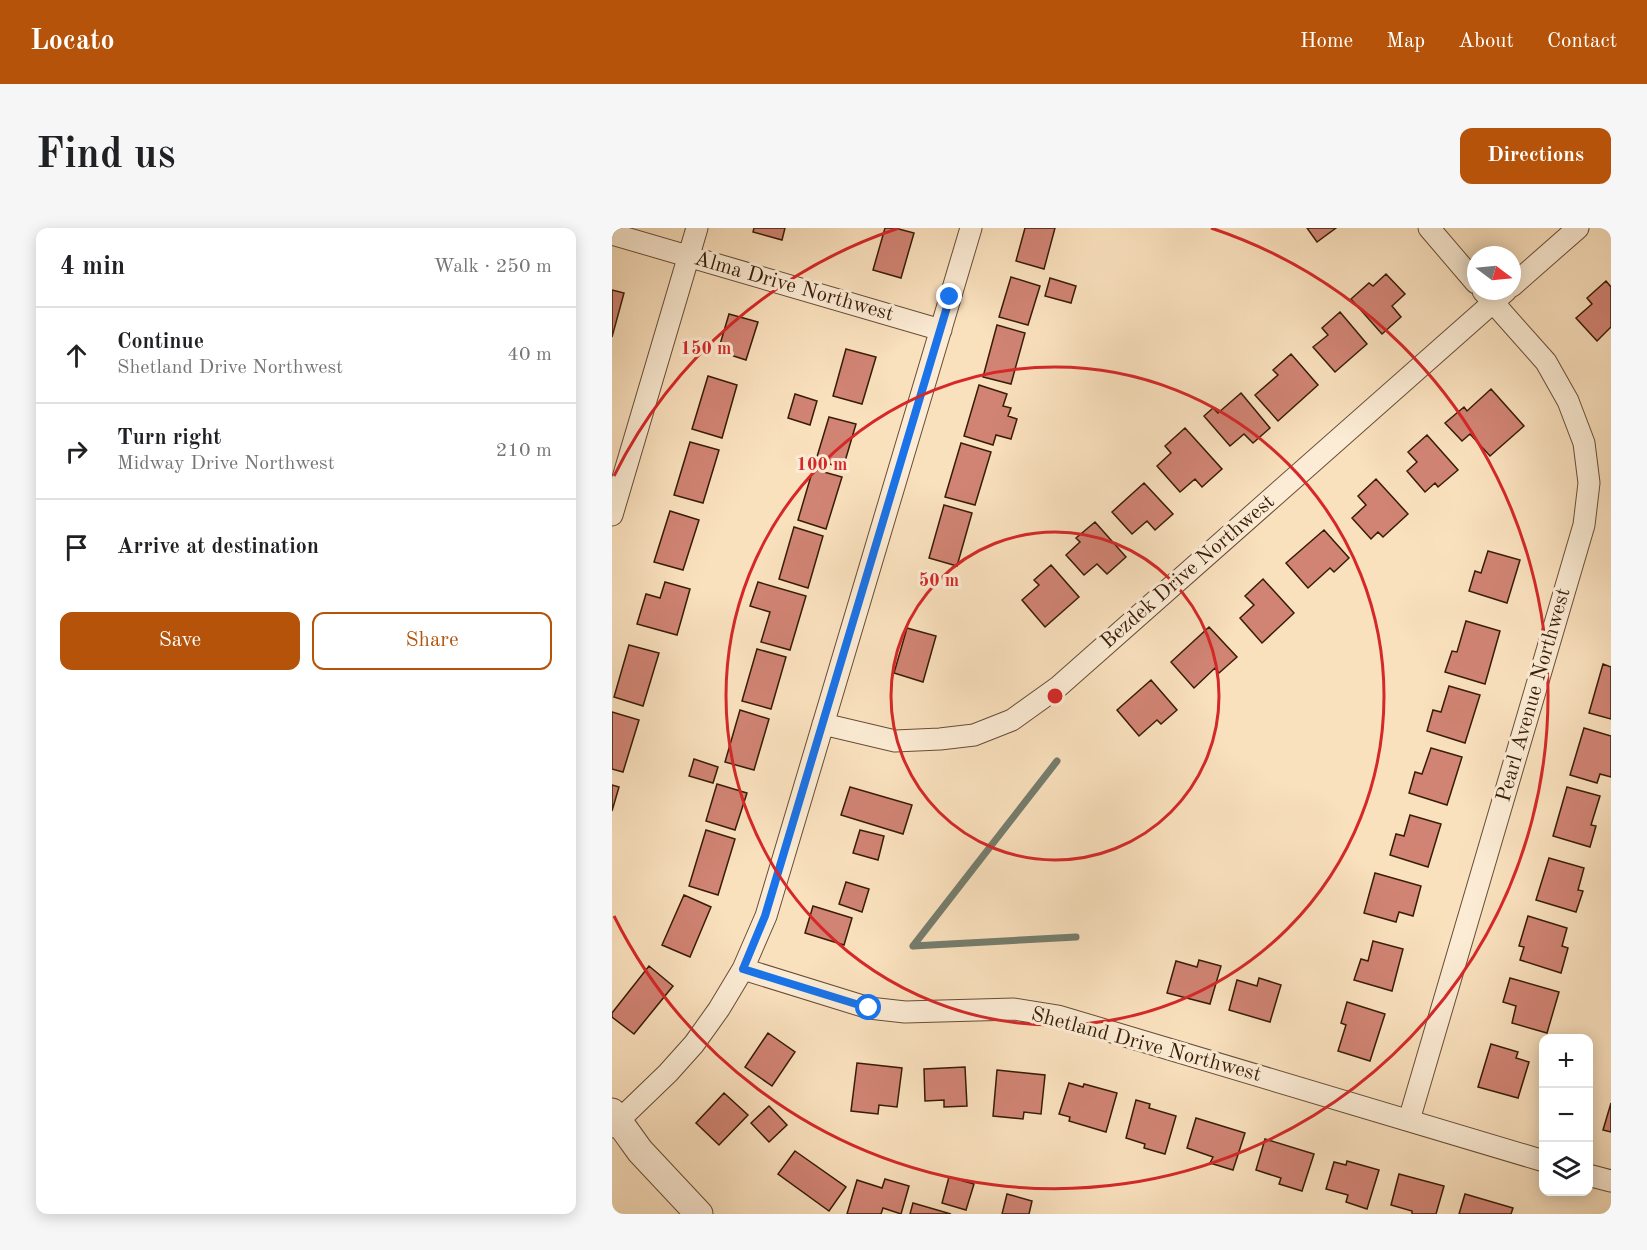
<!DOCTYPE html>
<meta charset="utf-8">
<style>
body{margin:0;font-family:"Old Standard TT",serif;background:#f6f6f6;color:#202124}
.controls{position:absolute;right:18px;bottom:18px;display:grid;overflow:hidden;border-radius:12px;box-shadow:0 3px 15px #0003}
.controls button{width:54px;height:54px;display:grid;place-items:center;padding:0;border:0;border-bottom:2px solid #e0e0e0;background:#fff;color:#202124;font:30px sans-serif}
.compass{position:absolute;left:855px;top:18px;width:54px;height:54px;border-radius:50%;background:#fff;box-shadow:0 3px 15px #0003;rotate:106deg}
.stop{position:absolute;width:18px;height:18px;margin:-14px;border:4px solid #1a73e8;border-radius:50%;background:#fff}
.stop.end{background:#1a73e8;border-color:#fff;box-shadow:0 2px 6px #0008}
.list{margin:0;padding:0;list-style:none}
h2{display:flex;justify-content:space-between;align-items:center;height:78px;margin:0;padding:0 24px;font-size:26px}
h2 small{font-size:20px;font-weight:400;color:#757577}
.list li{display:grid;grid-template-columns:39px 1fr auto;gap:18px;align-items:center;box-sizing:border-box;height:96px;padding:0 24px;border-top:2px solid #e0e0e0}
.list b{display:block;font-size:22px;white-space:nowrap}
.list p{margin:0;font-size:20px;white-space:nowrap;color:#757577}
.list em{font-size:20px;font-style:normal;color:#757577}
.actions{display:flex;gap:12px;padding:18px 24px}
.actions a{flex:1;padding:14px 0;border:2px solid #b45309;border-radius:12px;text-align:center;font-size:21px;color:#b45309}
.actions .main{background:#b45309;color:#fff}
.icon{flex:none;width:33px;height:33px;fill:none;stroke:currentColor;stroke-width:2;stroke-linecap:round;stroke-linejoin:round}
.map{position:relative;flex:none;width:999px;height:986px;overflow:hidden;border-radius:12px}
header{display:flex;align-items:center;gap:36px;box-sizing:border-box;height:84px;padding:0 30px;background:#b45309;color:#fff}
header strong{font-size:28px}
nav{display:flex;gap:33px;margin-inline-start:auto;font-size:21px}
.intro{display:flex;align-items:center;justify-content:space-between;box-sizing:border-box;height:144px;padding:0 36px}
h1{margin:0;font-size:42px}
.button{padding:15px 27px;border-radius:12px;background:#b45309;color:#fff;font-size:21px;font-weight:700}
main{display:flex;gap:36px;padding:0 36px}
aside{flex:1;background:#fff;border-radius:12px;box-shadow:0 3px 15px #0003}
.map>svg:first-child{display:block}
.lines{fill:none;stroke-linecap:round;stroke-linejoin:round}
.stream{stroke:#757d6d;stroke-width:7}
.building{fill:#d18474;stroke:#371c07;stroke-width:1.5}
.minor-casing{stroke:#684d35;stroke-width:23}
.tertiary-casing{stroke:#684d35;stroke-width:29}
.minor{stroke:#fcecd5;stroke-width:21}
.tertiary{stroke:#fcecd5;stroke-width:27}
.route{stroke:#1a73e8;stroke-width:8}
.ring{fill:none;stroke:#d62828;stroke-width:3}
.labels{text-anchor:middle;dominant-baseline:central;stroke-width:6;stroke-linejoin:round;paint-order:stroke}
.street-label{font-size:21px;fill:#371c07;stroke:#fcecd5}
.centre{fill:#d62828;stroke:#fcecd5;stroke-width:3}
.ring-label{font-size:18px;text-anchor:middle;font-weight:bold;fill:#d62828;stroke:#fcecd5;stroke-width:6;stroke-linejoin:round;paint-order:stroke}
</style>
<header>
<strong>Locato</strong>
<nav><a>Home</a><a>Map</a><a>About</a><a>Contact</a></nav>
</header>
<div class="intro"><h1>Find us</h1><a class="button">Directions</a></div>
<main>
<aside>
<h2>4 min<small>Walk · 250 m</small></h2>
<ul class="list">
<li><svg class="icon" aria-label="ahead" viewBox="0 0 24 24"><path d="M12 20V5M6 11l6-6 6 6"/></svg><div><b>Continue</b><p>Shetland Drive Northwest</p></div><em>40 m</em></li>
<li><svg class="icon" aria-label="right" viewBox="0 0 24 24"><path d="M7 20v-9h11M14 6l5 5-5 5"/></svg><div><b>Turn right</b><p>Midway Drive Northwest</p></div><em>210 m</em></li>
<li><svg class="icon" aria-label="arrive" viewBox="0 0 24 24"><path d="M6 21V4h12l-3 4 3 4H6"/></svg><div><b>Arrive at destination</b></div></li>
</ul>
<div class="actions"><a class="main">Save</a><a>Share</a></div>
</aside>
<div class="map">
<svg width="999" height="986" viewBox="0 0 999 986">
<rect width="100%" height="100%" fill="#fae1be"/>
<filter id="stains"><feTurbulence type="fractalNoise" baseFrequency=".00333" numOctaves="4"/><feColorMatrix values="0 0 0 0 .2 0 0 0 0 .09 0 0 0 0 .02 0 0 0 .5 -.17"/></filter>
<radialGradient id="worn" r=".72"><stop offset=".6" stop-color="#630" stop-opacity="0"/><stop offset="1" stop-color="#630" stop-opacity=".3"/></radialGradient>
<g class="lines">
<!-- stream -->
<path class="stream" d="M301,718L445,533
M301,718L464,709"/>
</g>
<!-- building -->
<path class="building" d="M142,0H173L170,12L141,4Z
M273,0H283L302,5L289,50L261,42Z
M413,0H443L432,41L404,33Z
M695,0H724L705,14Z
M774,46L793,66L780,78L789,89L770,106L739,71L757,55L761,58Z
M399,49L428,58L416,97L387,89Z
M438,50L464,58L459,75L433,68Z
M994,53L999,59V99L985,113L964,90L980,76L975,70Z
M0,62L12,65L0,109Z
M728,84L755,116L723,144L701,119L716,107L710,100Z
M117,86L146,94L134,132L106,123Z
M385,97L413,105L399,156L371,149Z
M234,121L264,129L250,176L221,168Z
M679,126L706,157L666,193L643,167L666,147L661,142Z
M96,148L125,157L110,210L80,201Z
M367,157L395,166L391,178L399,180L396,188L405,191L399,211L384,207L381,217L352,208Z
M879,161L912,198L878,228L858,206L850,213L833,195L852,179L855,183Z
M629,165L658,200L641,215L632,206L618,218L592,188L601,180L606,185Z
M183,166L205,173L198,197L176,190Z
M217,189L244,196L231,240L204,232Z
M573,200L610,241L590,259L583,251L568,264L545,238L559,225L553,218Z
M815,207L846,242L826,259L823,255L813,264L795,243L805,234L796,224Z
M78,214L107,222L91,275L62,267Z
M349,215L379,224L363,277L333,269Z
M201,241L230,249L214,301L186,292Z
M764,251L796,286L771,309L766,304L759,311L740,290L754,277L746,268Z
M532,255L561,286L543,302L535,293L520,306L500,284Z
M332,277L360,285L345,338L317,330Z
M58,283L87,292L71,342L42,334Z
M483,294L514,329L495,346L485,336L472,347L454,327L468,314L464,310Z
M182,299L211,308L196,360L167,351Z
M712,302L737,330L722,344L718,340L696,360L674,335Z
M876,323L908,332L895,375L857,363L863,343L869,345Z
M439,337L467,369L433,399L410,372L427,357L422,352Z
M651,351L682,385L650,415L628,390L642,377L633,368Z
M53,354L78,361L65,407L25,396L34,366L48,370Z
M146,354L194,368L178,422L149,414L158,384L138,378Z
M854,393L888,403L873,456L833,444L840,423L845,424Z
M597,399L625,429L607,445L603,440L582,460L559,434Z
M295,400L324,408L311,454L282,445Z
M17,417L47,425L31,478L2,469Z
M145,421L174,429L159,481L130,473Z
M991,436L999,439V491L977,485Z
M539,452L565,482L549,496L545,492L527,508L505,482Z
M837,458L868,467L853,515L815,503L821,482L829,484Z
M128,482L157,491L142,542L113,534Z
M0,484L27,492L11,544L0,541Z
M972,500L999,508V549L988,546L985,555L958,547Z
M819,520L850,529L835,577L797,565L803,544L810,546Z
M82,531L106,539L101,555L77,548Z
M105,556L135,565L123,602L94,593Z
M0,557L7,559L0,583Z
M238,559L300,577L291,606L229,587Z
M955,559L988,568L979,597L984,598L978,619L941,608Z
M798,587L829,596L816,639L778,627L784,606L792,608Z
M94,602L123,611L106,667L77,658Z
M248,602L272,608L266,632L241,625Z
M937,630L972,640L966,662L971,663L964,684L924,672Z
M763,645L809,658L801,688L787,684L784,694L752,685Z
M234,654L257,661L250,684L227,676Z
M72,667L99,679L78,729L50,717Z
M201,678L240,690L232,717L193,705Z
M916,688L955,700L950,718L956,720L949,745L908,732L912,719L907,718Z
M761,713L791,721L780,763L742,752L749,731L756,733Z
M587,732L609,738L598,776L555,765L564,733L585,739Z
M37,738L61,758L22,806L0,789V785Z
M647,750L669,757L658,794L617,782L625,752L645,758Z
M898,750L947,764L935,805L900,795L904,778L891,774Z
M735,774L773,786L758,833L726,823L734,797L729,795Z
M156,805L183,824L160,858L133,839Z
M879,816L906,824L904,830L917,834L906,870L866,859Z
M245,835L290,840L285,879L267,877L266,886L239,883Z
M353,839L355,878L332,879V872L313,873L312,841Z
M385,842L433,847L429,886L412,884L411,891L381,888Z
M457,855L471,859L472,856L505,865L494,904L457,893L458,889L447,886Z
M112,865L136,887L107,917L84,895Z
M524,872L538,876L537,880L564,888L553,926L532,920L533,916L514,910Z
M999,875V904L991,902Z
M157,878L175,897L157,914L139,895Z
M584,890L633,905L621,942L598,935L601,929L575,920Z
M653,911L702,926L690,963L667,956L669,950L644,942Z
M183,923L234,959L217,983L166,946Z
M735,933L767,942L755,981L734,974L736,967L714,961L722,934L734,937Z
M787,946L832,958L824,986H800V983L779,977Z
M337,949L362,956L354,982L330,975Z
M273,951L297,958L289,986L271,980L269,986H235L245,952L270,960Z
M395,966L420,973L417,986H390Z
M853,966L901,980L899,986H847Z
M301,975L339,986H298Z"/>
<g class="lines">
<!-- minor casing -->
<g class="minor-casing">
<path id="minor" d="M817,0L864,55
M0,6L329,102
M900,58L966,0
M0,287L85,0
M211,496L283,513L328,511L362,507L400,492L446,459L894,63
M131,741L257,780L293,784L402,781L446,788L932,933
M797,892L972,297L977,255L972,215L956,173L934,134L871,63
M0,899L56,845L82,816L107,781L131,741L154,688L359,0
M976,947L999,953"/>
</g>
<!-- tertiary casing -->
<g class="tertiary-casing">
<path id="tertiary" d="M0,884L28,923L87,986"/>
</g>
<!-- minor -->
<use href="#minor" class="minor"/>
<!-- tertiary -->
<use href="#tertiary" class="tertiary"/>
</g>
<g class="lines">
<!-- route -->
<path class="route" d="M257,780L131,741L153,688L338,69"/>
</g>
<!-- distance rings -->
<g class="ring">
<circle cx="443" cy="468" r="164"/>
<circle cx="443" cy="468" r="329"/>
<path d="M2 248A493 493 0 0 1 287 0M599 0A493 493 0 1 1 2 688"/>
</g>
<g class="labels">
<!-- street labels -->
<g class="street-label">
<text transform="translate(182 59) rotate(16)">Alma Drive Northwest</text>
<text transform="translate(576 344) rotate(-41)">Bezdek Drive Northwest</text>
<text transform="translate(922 467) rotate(-74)">Pearl Avenue Northwest</text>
<text transform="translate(534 817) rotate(15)">Shetland Drive Northwest</text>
</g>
</g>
<circle cx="443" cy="468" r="9" class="centre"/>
<g class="ring-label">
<text x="94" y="126">150 m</text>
<text x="210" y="242">100 m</text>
<text x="327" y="358">50 m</text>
</g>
<rect width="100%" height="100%" filter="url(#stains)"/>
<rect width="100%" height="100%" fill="url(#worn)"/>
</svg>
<div class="controls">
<button>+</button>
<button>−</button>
<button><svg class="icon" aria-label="layers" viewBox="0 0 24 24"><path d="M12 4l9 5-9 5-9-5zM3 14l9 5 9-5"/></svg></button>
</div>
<svg class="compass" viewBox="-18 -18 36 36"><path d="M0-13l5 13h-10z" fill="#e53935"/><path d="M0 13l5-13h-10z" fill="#757577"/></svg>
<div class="stop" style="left:257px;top:780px"></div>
<div class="stop end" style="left:338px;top:69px"></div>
</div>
</main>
